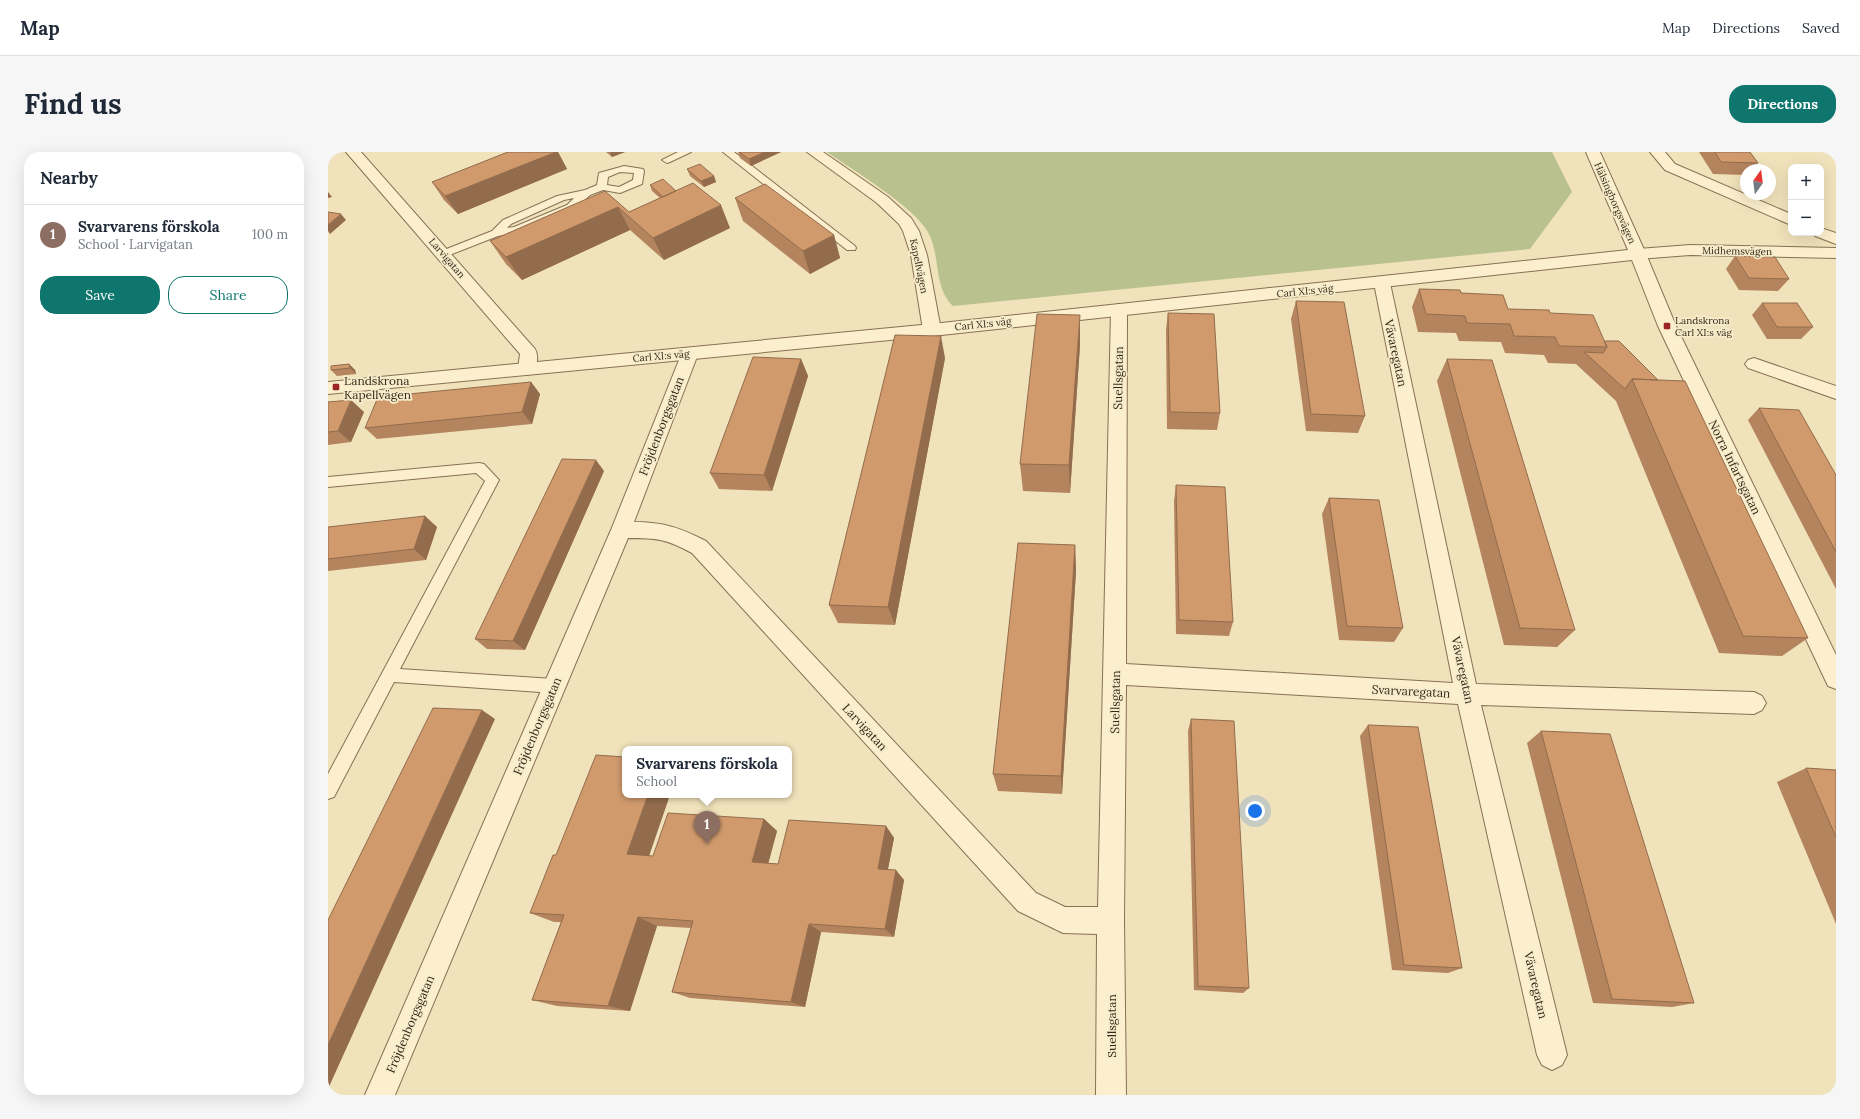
<!DOCTYPE html>
<meta charset="utf-8">
<style>
body{margin:0;font-family:Lora,serif;background:#f6f6f7;color:#1f2937}
.controls{position:absolute;right:12px;top:12px;display:grid;overflow:hidden;border-radius:8px;box-shadow:0 4px 16px #0002}
.controls button{width:36px;height:36px;display:grid;place-items:center;padding:0;border:0;border-bottom:1px solid #e0e1e3;background:#fff;color:#1f2937;font:20px sans-serif}
.compass{position:absolute;left:1412px;top:12px;width:36px;height:36px;border-radius:50%;background:#fff;box-shadow:0 4px 16px #0002;rotate:14deg}
.you{position:absolute;left:927px;top:659px;width:14px;height:14px;margin:-10px;border:3px solid #fff;border-radius:50%;background:#1a73e8;box-shadow:0 0 0 6px #1a73e833}
.badge{display:grid;place-items:center;width:26px;height:26px;border-radius:50%;background:#0f766e;color:#fff;font-size:13px;font-weight:700}
.pin{position:absolute;translate:-50% -33px;filter:drop-shadow(0 1px 2px #0008)}
.pin::after{content:'';position:absolute;top:21px;width:14px;height:12px;background:inherit;clip-path:polygon(0 0,100% 0,50% 100%)}
.popup{position:absolute;left:294px;top:594px;width:170px;height:52px;box-sizing:border-box;display:grid;place-content:center;border-radius:8px;background:#fff;filter:drop-shadow(0 1px 3px #0005);font-size:13px;white-space:nowrap;color:#747a83}
.popup b{font-size:15px;color:#1f2937}
.popup::after{content:'';position:absolute;left:50%;top:100%;margin-left:-8px;border:8px solid transparent;border-top-color:#fff}
.list{margin:0;padding:0;list-style:none}
h2{display:flex;justify-content:space-between;align-items:center;height:52px;margin:0;padding:0 16px;font-size:17px}
h2 small{font-size:13px;font-weight:400;color:#747a83}
.list li{display:grid;grid-template-columns:26px 1fr auto;gap:12px;align-items:center;box-sizing:border-box;height:60px;padding:0 16px;border-top:1px solid #e0e1e3}
.list b{display:block;font-size:15px;white-space:nowrap}
.list p{margin:0;font-size:13px;white-space:nowrap;color:#747a83}
.list em{font-size:13px;font-style:normal;color:#747a83}
.actions{display:flex;gap:8px;padding:12px 16px}
.actions a{flex:1;padding:9px 0;border:1px solid #0f766e;border-radius:16px;text-align:center;font-size:14px;color:#0f766e}
.actions .main{background:#0f766e;color:#fff}
.map{position:relative;flex:none;width:1508px;height:943px;overflow:hidden;border-radius:16px}
header{display:flex;align-items:center;gap:24px;box-sizing:border-box;height:56px;padding:0 20px;background:#fff;border-bottom:1px solid #e0e1e3}
header strong{font-size:19px}
nav{display:flex;gap:22px;margin-inline-start:auto;font-size:14px}
.intro{display:flex;align-items:center;justify-content:space-between;box-sizing:border-box;height:96px;padding:0 24px}
h1{margin:0;font-size:28px}
.button{padding:10px 18px;border-radius:16px;background:#0f766e;color:#fff;font-size:14px;font-weight:700}
main{display:flex;gap:24px;padding:0 24px}
aside{flex:1;background:#fff;border-radius:16px;box-shadow:0 4px 16px #0002}
.map>svg:first-child{display:block}
.cemetery{fill:#b9c18e}
.lines{fill:none;stroke-linecap:round;stroke-linejoin:round}
.service-casing{stroke:#877154;stroke-width:2}
.minor-casing{stroke:#877154;stroke-width:2}
.tertiary-casing{stroke:#877154;stroke-width:2}
.service{fill:#fbefcd;fill-rule:evenodd}
.minor{fill:#fbefcd;fill-rule:evenodd}
.tertiary{fill:#fbefcd;fill-rule:evenodd}
.wall{fill:#b3845e}
.shaded-wall{fill:#926c4c}
.building{fill:#d09a6d;stroke:#926c4c}
.poi-dot{fill:#992421;stroke:#f7ecca;stroke-width:1.5}
.labels{text-anchor:middle;dominant-baseline:central;stroke-width:3.5;stroke-linejoin:round;paint-order:stroke}
.far-street-label{font-size:10px;fill:#35281a;stroke:#f7ecca}
.far-poi-label{font-size:10px;fill:#35281a;stroke:#f7ecca;text-anchor:start}
.street-label{font-size:12px;fill:#35281a;stroke:#f7ecca}
.poi-label{font-size:12px;fill:#35281a;stroke:#f7ecca;text-anchor:start}
</style>
<header>
<strong>Map</strong>
<nav><a>Map</a><a>Directions</a><a>Saved</a></nav>
</header>
<div class="intro"><h1>Find us</h1><a class="button">Directions</a></div>
<main>
<aside>
<h2>Nearby<small></small></h2>
<ul class="list">
<li><span class="badge" style="background:#8d6e63">1</span><div><b>Svarvarens förskola</b><p>School · Larvigatan</p></div><em>100 m</em></li>
</ul>
<div class="actions"><a class="main">Save</a><a>Share</a></div>
</aside>
<div class="map">
<svg width="1508" height="943" viewBox="0 0 1508 943">
<rect width="100%" height="100%" fill="#f0e2ba"/>
<!-- cemetery -->
<path class="cemetery" d="M499,0H1224L1244,40L1202,97L625,154C605,135 613,104 600,80C585,54 526,19 499,0Z"/>
<g class="lines">
<!-- service casing -->
<g class="service-casing">
<path id="service" d="M350,0H363L342,10L339,11L334,8Z
M395,0H406L527,94L528,96L527,98H519Z
M296,14L315,17L316,19L314,32L292,41L275,38L262,43L247,57L192,80L170,84L119,104L115,105L110,102L111,100L164,79L175,68L229,44L257,38L269,33L271,21ZM292,20L306,21L305,28L291,35L279,33L280,25ZM246,46L239,53L186,75L179,76L183,72L236,48Z
M151,311L156,312L171,328L72,517L226,527L232,529L234,534L232,539L226,541L66,530L6,645L0,647V622L157,329L148,321L0,335V325Z"/>
</g>
<!-- minor casing -->
<g class="minor-casing">
<path id="minor" d="M18,0H33L207,197C211,204 209,215 205,221L199,223L193,221L190,217L192,202Z
M479,0H495L560,45L583,66L591,79L599,103L613,178L610,182L604,184L598,182L595,178L583,103L575,79L571,72L549,51Z
M1322,0H1337L1347,12L1463,62V73L1337,18Z
M1493,76L1508,81V92L1487,84L1485,81H1493Z
M1362,93L1508,96V106L1362,103L1310,107L1304,106L1302,102L1304,98L1310,97Z
M1054,126L1060,127L1062,131L1148,532L1426,540L1434,544L1438,551L1434,558L1426,562L1153,553L1239,903L1234,913L1224,918L1214,913L1209,903L1130,552L798,533L796,769L798,943H768L769,782L735,781L690,759L364,401C338,387 329,386 300,386L67,943H37L283,378L355,198L361,196L367,198L370,202L306,370C335,370 353,376 378,389L708,741L737,755H770L783,158L785,154L791,152L797,154L799,158L798,512L1125,531L1046,131L1048,127Z
M1426,206L1508,234V247L1420,216L1417,212L1420,208Z"/>
</g>
<!-- tertiary casing -->
<g class="tertiary-casing">
<path id="tertiary" d="M1258,0H1272L1318,102L1348,174L1508,503V537L1500,534L1330,174L1304,108L604,184L0,242V230L604,172L1300,98Z"/>
</g>
<!-- service -->
<use href="#service" class="service"/>
<!-- minor -->
<use href="#minor" class="minor"/>
<!-- tertiary -->
<use href="#tertiary" class="tertiary"/>
</g>
<!-- wall -->
<path class="wall" d="M180,0H230L239,17L130,62L116,48L104,30Z
M278,0H297L284,5Z
M410,0H453L423,14L412,6Z
M1371,0H1422L1430,11L1424,18H1418V23L1385,22Z
M359,17L386,24L388,30L376,35L362,24Z
M322,33L348,39L402,76L336,108L302,78L194,128L178,112L162,89L277,39L301,60L332,46L324,39Z
M407,46L506,83L512,106L482,122L415,69Z
M1407,104L1461,127L1450,139L1411,138L1398,117Z
M1091,137L1133,141L1180,157L1222,161L1276,189H1291L1480,486L1454,504L1391,501L1288,249L1248,212L1220,211L1216,203L1177,201L1173,190L1131,189L1128,181L1090,180L1084,155Z
M968,149L1037,264L1030,281L978,279L963,167Z
M1434,151L1485,175L1473,187H1439L1424,163Z
M840,161L892,261L889,278L839,277L838,178Z
M752,193L742,341L695,339L692,312Z
M617,206L567,473L510,471L501,453Z
M473,207L480,224L444,339L391,337L382,321Z
M1119,207L1247,478L1229,495L1176,493L1109,229Z
M21,212L27,218L28,222L9,224L3,218Z
M203,230L212,242L204,272L49,287L37,276Z
M0,250L36,260L23,290L0,293Z
M1431,256L1508,323V437L1420,268Z
M276,319L197,498L159,497L147,487Z
M848,333L905,470L901,484L848,482L846,349Z
M1001,346L1075,476L1066,490L1011,488L994,362Z
M0,375H109L98,408L0,419Z
M747,393L748,419L734,642L670,639L665,622Z
M863,567L921,836L915,841L866,838L860,579Z
M1040,573L1134,816L1120,821L1064,818L1032,584Z
M1213,579L1366,851L1344,855L1265,851L1199,591Z
M1478,616L1508,618V772L1449,630Z
M436,667L449,679L440,711L450,712L558,674L566,686L560,717L576,728L566,785L493,780L477,855L362,846L344,840L363,776L329,774L302,859L229,854L204,848L233,770H226L202,761L321,704H325Z"/>
<!-- shaded-wall -->
<path class="shaded-wall" d="M228,0H230L239,17L130,62L117,44Z
M282,0H297L284,5Z
M437,0H453L423,14L421,7Z
M386,24L388,30L376,35L373,29Z
M0,40L4,45L0,46Z
M393,53L402,76L336,108L325,86Z
M290,55L302,78L194,128L178,105Z
M13,62L18,68L2,82L0,79V73Z
M506,83L512,106L482,122L475,99Z
M752,163V193L742,341L741,313Z
M613,184L617,206L567,473L560,455Z
M473,207L480,224L444,339L436,323Z
M21,212L27,218L28,222L22,216Z
M203,230L212,242L204,272L194,260Z
M23,248L36,260L23,290L10,279Z
M268,308L276,319L197,498L185,489Z
M97,364L109,375L98,408L86,397Z
M747,393L748,419L734,642L733,624Z
M154,558L167,567L0,937V893Z
M320,643H342L318,713L299,702Z
M436,667L449,679L438,720L424,710Z
M558,674L566,686L558,727L550,717Z
M568,718L576,728L566,785L557,777Z
M310,765L329,774L302,859L280,854Z
M481,772L493,780L477,855L463,850Z"/>
<!-- building -->
<path class="building" d="M180,0H228L117,44L104,30Z
M411,0H437L421,7Z
M1387,0H1422L1430,11L1393,10Z
M372,12L386,24L373,29L359,17Z
M335,27L348,39L335,45L322,33Z
M365,31L393,53L325,86L290,55L178,105L162,89L277,39L301,60Z
M437,32L506,83L475,99L407,46Z
M0,60L13,62L0,73Z
M1407,104L1447,105L1461,127L1421,126Z
M1091,137L1132,138L1133,141L1175,143L1180,157L1221,158L1222,161L1265,163L1279,195L1231,194L1227,185L1186,184L1182,172L1139,171L1137,164L1098,162Z
M968,149L1016,150L1037,264L983,262Z
M1434,151H1469L1485,175H1449Z
M840,161L886,162L892,261L842,260Z
M709,162L752,163L741,313L692,312Z
M567,183L613,184L560,455L501,453Z
M1276,189H1291L1330,228L1304,227L1297,237L1256,200L1275,201L1279,195Z
M425,205L473,207L436,323L382,321Z
M1119,207L1164,208L1247,478L1192,476Z
M21,212L22,216L3,218V214Z
M1304,227L1357,229L1480,486L1415,484Z
M203,230L194,260L37,276L50,245Z
M23,248L10,279L0,280V250Z
M1431,256L1471,258L1508,323V400Z
M234,307L268,308L185,489L147,487Z
M848,333L897,335L905,470L851,468Z
M1001,346L1051,348L1075,476L1019,474Z
M97,364L86,397L0,407V375Z
M690,391L747,393L733,624L665,622Z
M105,556L154,558L0,893V768Z
M863,567L906,569L921,836L870,834Z
M1040,573L1090,575L1134,816L1076,813Z
M1213,579L1282,582L1366,851L1284,847Z
M268,603L297,605V643H320L299,702L325,704L340,661L436,667L424,710L450,712L461,668L558,674L550,717L568,718L557,777L481,772L463,850L344,840L365,769L310,765L280,854L204,848L236,763L202,761L225,703H228Z
M1478,616L1508,618V685Z"/>
<!-- markers -->
<g class="poi-dot">
<rect x="1335" y="170" width="8" height="8" rx="2"/>
<rect x="4" y="231" width="8" height="8" rx="2"/>
</g>
<g class="labels">
<!-- far-street labels -->
<g class="far-street-label">
<text transform="translate(1287 51) rotate(66)">Hälsingborgsvägen</text>
<text transform="translate(1409 99) rotate(1)">Midhemsvägen</text>
<text transform="translate(119 106) rotate(49)">Larvigatan</text>
<text transform="translate(591 114) rotate(78)">Kapellvägen</text>
<text transform="translate(977 139) rotate(-6)">Carl XI:s väg</text>
<text transform="translate(655 172) rotate(-6)">Carl XI:s väg</text>
<text transform="translate(333 204) rotate(-5)">Carl XI:s väg</text>
</g>
<!-- far-poi labels -->
<g class="far-poi-label">
<text x="1347" y="168">Landskrona<tspan x="1347" dy="12">Carl XI:s väg</tspan></text>
</g>
<!-- street labels -->
<g class="street-label">
<text transform="translate(1068 201) rotate(78)">Vävaregatan</text>
<text transform="translate(790 226) rotate(-89)">Suellsgatan</text>
<text transform="translate(333 274) rotate(-69)">Fröjdenborgsgatan</text>
<text transform="translate(1407 315) rotate(64)">Norra Infartsgatan</text>
<text transform="translate(1135 518) rotate(78)">Vävaregatan</text>
<text transform="translate(1083 539) rotate(3)">Svarvaregatan</text>
<text transform="translate(787 550) rotate(-89)">Suellsgatan</text>
<text transform="translate(209 574) rotate(-67)">Fröjdenborgsgatan</text>
<text transform="translate(537 575) rotate(47)">Larvigatan</text>
<text transform="translate(1208 833) rotate(77)">Vävaregatan</text>
<text transform="translate(82 872) rotate(-67)">Fröjdenborgsgatan</text>
<text transform="translate(783 874) rotate(-90)">Suellsgatan</text>
</g>
<!-- poi labels -->
<g class="poi-label">
<text x="16" y="228">Landskrona<tspan x="16" dy="14">Kapellvägen</tspan></text>
</g>
</g>
</svg>
<div class="controls">
<button>+</button>
<button>−</button>
</div>
<svg class="compass" viewBox="-18 -18 36 36"><path d="M0-13l5 13h-10z" fill="#e53935"/><path d="M0 13l5-13h-10z" fill="#747a83"/></svg>
<div class="you"></div>
<div class="pin badge" style="left:379px;top:692px;background:#8d6e63">1</div>
<div class="popup"><b>Svarvarens förskola</b>School</div>
</div>
</main>
